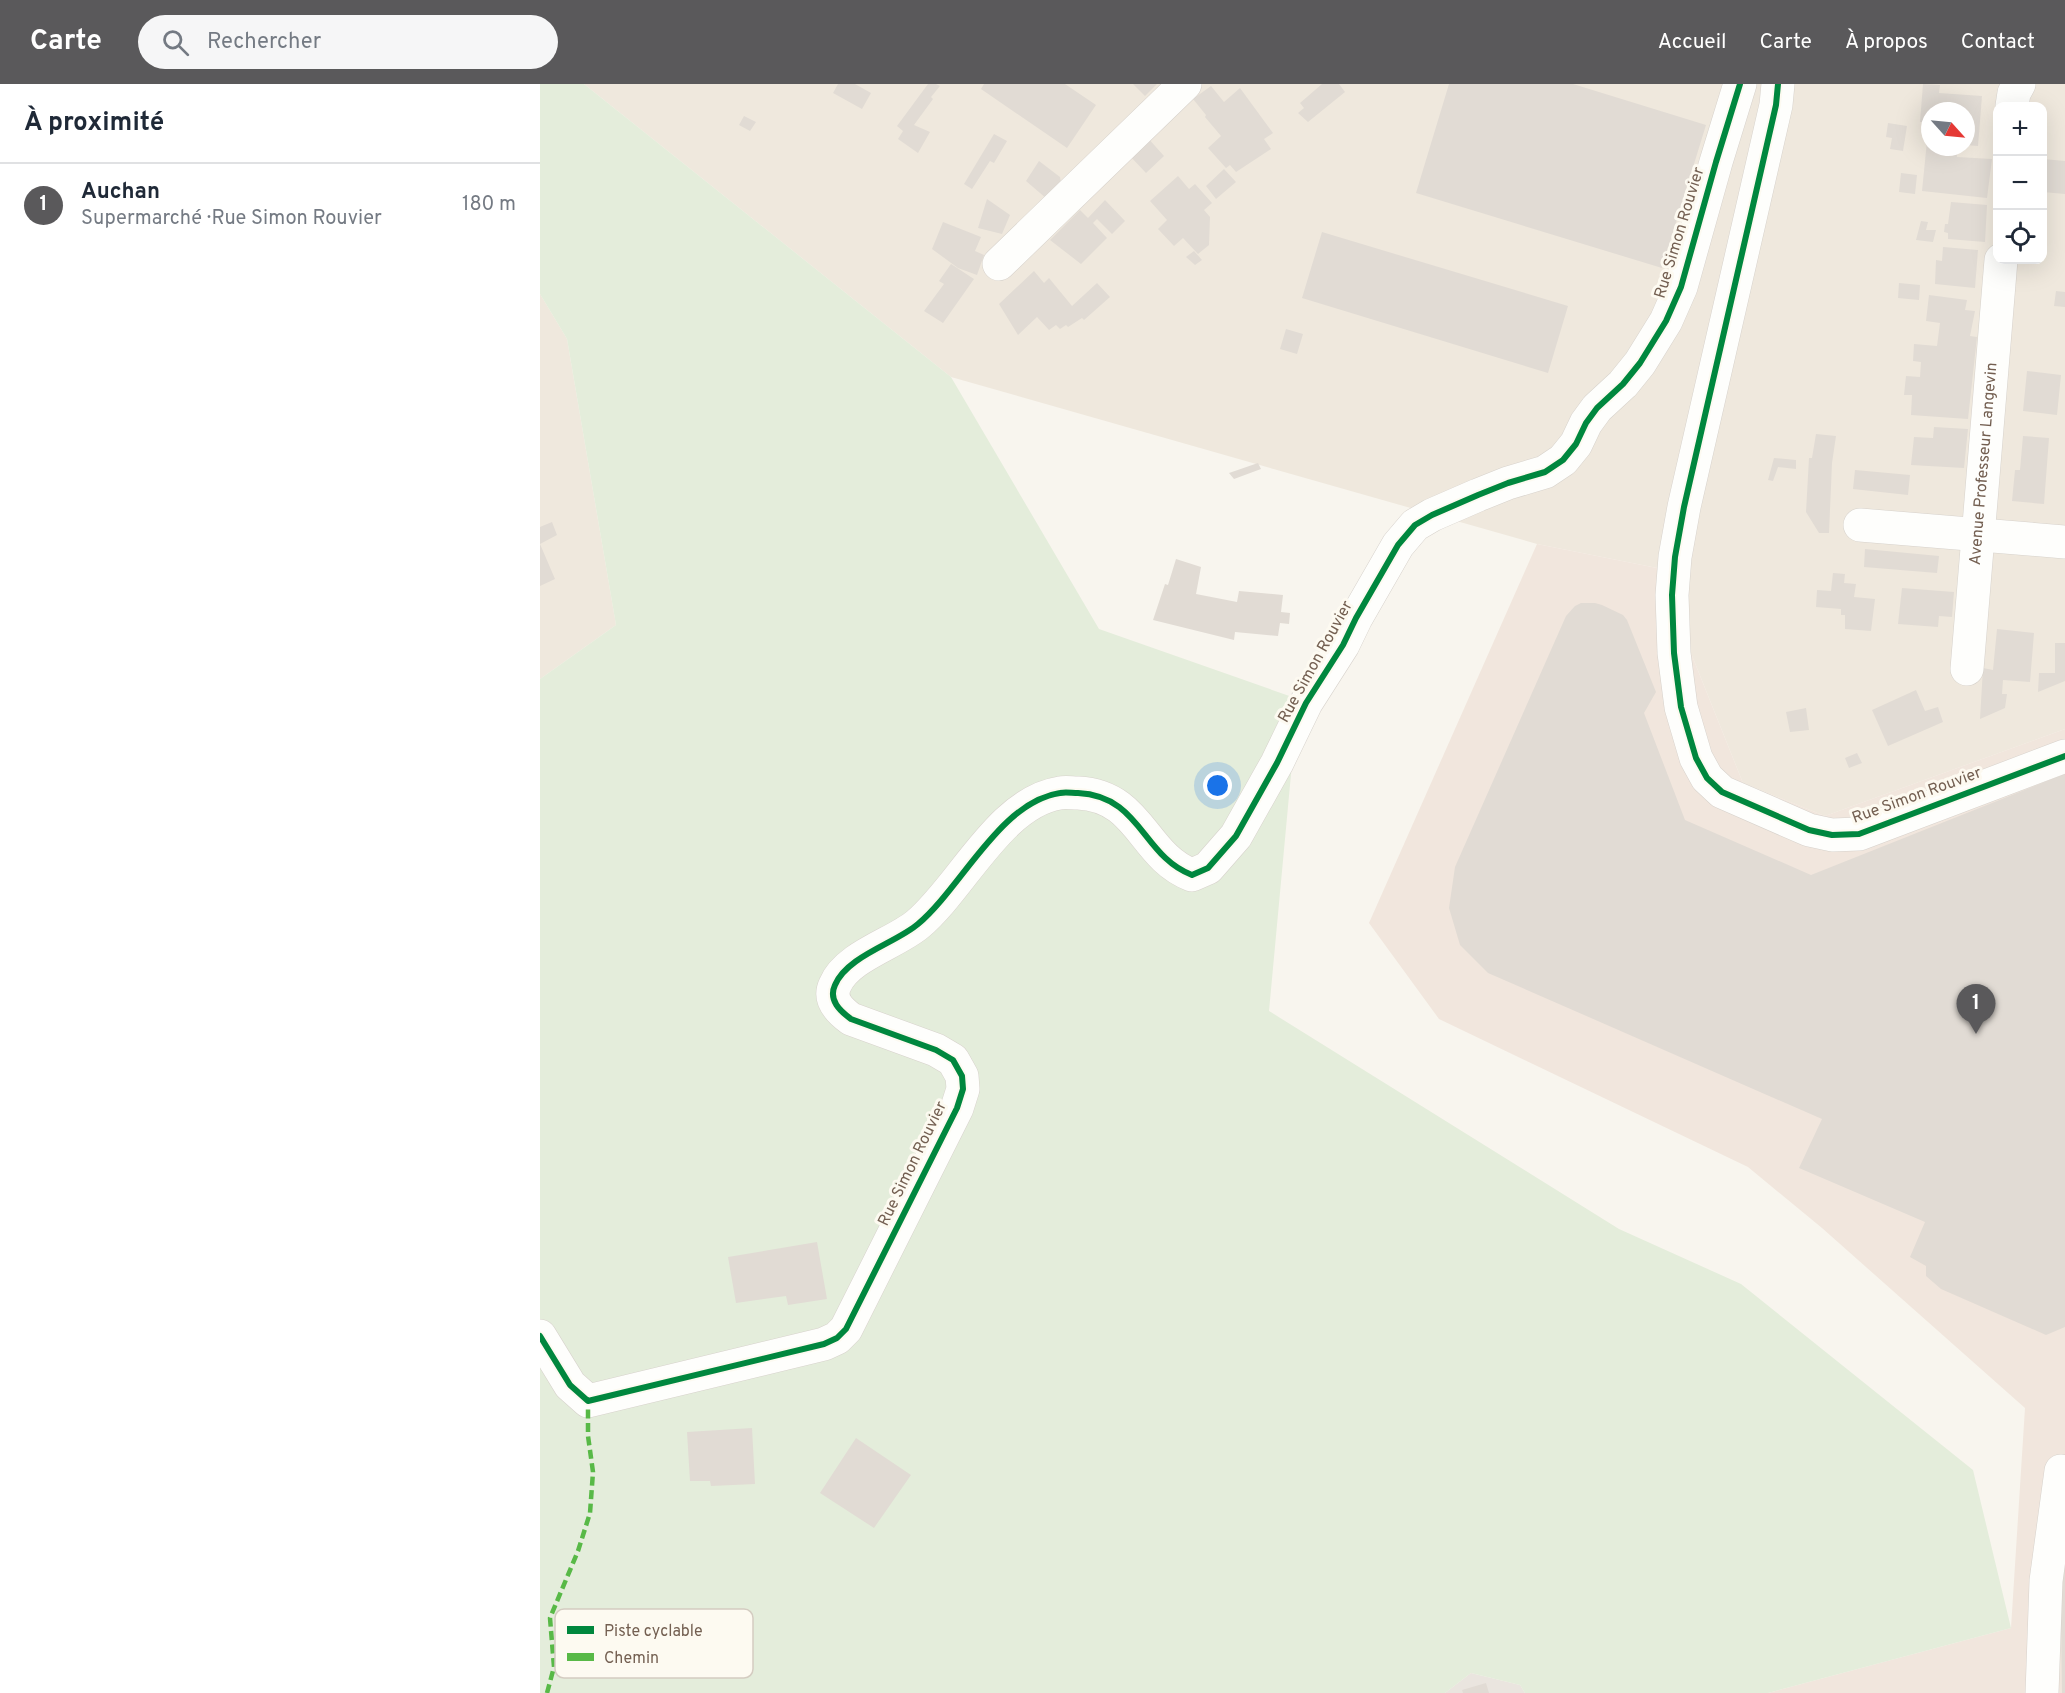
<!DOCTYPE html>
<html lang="fr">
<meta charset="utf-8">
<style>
body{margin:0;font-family:Overpass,sans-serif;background:#f6f6f7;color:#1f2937}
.controls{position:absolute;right:18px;top:18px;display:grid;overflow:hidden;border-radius:12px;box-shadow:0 6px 24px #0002}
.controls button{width:54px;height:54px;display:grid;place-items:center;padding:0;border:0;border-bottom:2px solid #e0e1e3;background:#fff;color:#1f2937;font:30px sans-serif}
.compass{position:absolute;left:1381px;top:18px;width:54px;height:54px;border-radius:50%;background:#fff;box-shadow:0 6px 24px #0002;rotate:117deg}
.you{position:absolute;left:678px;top:702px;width:21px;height:21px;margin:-15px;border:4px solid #fff;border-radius:50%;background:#1a73e8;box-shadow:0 0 0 9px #1a73e833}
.badge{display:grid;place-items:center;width:39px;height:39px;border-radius:50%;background:#5a595b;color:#fff;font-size:20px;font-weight:700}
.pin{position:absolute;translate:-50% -50px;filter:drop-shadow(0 2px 3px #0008)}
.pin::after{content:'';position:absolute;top:32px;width:21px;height:18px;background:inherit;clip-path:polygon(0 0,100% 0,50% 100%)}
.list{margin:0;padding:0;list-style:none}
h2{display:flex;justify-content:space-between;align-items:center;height:78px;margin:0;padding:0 24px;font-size:26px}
h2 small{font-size:20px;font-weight:400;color:#747a83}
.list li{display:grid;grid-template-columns:39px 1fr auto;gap:18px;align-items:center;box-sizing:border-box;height:84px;padding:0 24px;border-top:2px solid #e0e1e3}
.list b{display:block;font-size:22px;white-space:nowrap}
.list p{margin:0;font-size:20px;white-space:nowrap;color:#747a83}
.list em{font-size:20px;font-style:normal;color:#747a83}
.icon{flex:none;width:33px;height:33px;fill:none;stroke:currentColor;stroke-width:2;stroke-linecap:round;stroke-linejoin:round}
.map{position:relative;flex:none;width:1525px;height:1609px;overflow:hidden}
header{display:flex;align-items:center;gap:36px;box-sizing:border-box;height:84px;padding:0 30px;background:#5a595b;color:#fff}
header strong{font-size:28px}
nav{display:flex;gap:33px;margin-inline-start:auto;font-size:21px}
.search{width:420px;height:54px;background:#f6f6f7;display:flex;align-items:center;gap:15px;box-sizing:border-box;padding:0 21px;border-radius:33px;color:#747a83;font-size:22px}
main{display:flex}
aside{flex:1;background:#fff}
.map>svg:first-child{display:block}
.residential{fill:#efe8dd;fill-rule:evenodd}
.commercial{fill:#f1e6dd}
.industrial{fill:#eae5df}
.green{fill:#e4eddb}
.building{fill:#e1dbd4}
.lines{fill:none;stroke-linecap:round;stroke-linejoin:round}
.minor-casing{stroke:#d7d2cc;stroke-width:34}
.minor{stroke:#fefefc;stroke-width:33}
.quiet{stroke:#58b947;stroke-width:4.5;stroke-dasharray:9 4.5;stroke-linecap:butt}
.cycleway-casing{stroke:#fdfaf1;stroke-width:10}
.cycleway{stroke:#00873e;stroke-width:6}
.labels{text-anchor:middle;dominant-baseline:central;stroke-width:6;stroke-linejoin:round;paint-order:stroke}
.street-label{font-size:16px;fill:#735f51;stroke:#fdfaf1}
.key{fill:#fdfaf1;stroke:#d4ccc1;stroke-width:1.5}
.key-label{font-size:16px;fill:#735f51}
</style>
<header>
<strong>Carte</strong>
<div class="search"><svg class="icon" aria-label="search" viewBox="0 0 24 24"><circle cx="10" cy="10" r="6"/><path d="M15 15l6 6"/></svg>Rechercher</div>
<nav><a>Accueil</a><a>Carte</a><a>À propos</a><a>Contact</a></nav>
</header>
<main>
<aside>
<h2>À proximité<small></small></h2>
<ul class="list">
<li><span class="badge">1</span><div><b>Auchan</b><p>Supermarché · Rue Simon Rouvier</p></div><em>180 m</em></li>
</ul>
</aside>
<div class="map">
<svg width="1525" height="1609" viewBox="0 0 1525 1609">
<rect width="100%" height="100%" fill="#f8f5ee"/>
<!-- residential -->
<path class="residential" d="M44,0H1525V645L1285,732L1203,699L1117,484L997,460L411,293ZM1458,22H1502V176H1458ZM1390,27H1426V63H1390Z
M0,210L27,255L76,541L0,595Z"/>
<!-- commercial -->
<path class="commercial" d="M997,460L1117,484L1203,699L1285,732L1525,645V1609H1228L1471,1544L1485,1324L1282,1144L1208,1083L899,935L829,839Z"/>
<!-- industrial -->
<path class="industrial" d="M931,1589L980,1601L985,1609H905Z"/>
<!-- green -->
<path class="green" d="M0,0H44L411,293L559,545L758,615L729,927L1079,1145L1201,1200L1433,1386L1471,1544L1228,1609H985L980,1601L931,1589L905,1609H0V595L76,541L27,255L0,210Z"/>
<!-- building -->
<path class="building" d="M298,0H315L331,9L322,25L293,9Z
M388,0H396L400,2L391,13L393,15L374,41L390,48L378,69L358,55L363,47L357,42Z
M444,0H525L556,21L527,64L441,5Z
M593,0H617L605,12Z
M782,0H799L805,8L768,38L758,29L764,24L760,19Z
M909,0H1033L1166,41L1122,184L876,109Z
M1383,0L1400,1L1399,9L1442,12L1438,62L1426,61V27H1390V38H1380Z
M671,2L684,18L700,4L733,49L724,55L731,65L696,88L690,81L686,84L668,64L681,52L665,33L666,31L653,15Z
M204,32L216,38L210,47L199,41Z
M1348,39L1367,42L1363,67L1350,65L1352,54L1346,53Z
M454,50L467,57L454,79L450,77L432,105L424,100Z
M607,53L624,72L606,89L589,71Z
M1387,57H1390V63H1417V73L1452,75L1447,114L1382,107Z
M1503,75L1525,77V110L1503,108Z
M499,77L520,93L521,99L507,115L486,97Z
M684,85L696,98L676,115L666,102Z
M1361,89L1377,91L1375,110L1359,108Z
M638,92L649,105L655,100L672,119L664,126L670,133L669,161L658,170L643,154L634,162L618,145L627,136L610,117Z
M447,115L470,131L462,150L438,144Z
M565,116L585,137L572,150L557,135L553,139L567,154L541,180L510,156L540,126L548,134Z
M1411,118L1447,121L1445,158L1408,155V149L1404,148L1405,140H1408Z
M1381,137L1388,138L1386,146H1396L1393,158L1376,156Z
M403,138L441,153L435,167L444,171L437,191L418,184L392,165Z
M782,148L1028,222L1008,289L762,214Z
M1403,163L1438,166L1435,204L1395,200L1396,176L1402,177Z
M654,167L662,176L655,181L646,173Z
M411,180L434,195L403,239L384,227L404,200L399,197Z
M494,187L504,199L509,194L532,222L557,199L570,213L544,236L542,234L528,243L526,241L520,245L516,241L509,246L497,233L478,251L459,220Z
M1359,199L1380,201L1379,216L1358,214Z
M1516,207L1525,208V223L1514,222Z
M1389,211L1427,216L1425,226L1435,227L1430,252L1437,253L1428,335L1371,331L1372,311H1364L1366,292L1380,293L1381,278L1373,277L1374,260L1397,262L1400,239L1386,237Z
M746,245L763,250L757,270L740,265Z
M1487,287L1521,291L1517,331L1483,327Z
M1394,343L1428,345L1424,384L1371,381L1374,353L1393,354Z
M1276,350L1296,352L1292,379L1289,449H1279L1266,428L1269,374H1272Z
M1483,352L1509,354L1504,420L1472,417L1475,386H1480Z
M1234,374L1256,376V385L1238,383L1233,397L1228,396Z
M718,379L721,385L694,395L689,389Z
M1315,386L1370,391L1368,411L1313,405Z
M12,438L17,451L0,460V443Z
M0,460L15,495L0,502Z
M1325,465L1399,472L1397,489L1324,483Z
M636,475L661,483L656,510L697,518L699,507L743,511L741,528L750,529L749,540L740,539L738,552L695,548L694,556L613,536L625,500L628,501Z
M1293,489L1305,490L1304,499L1316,500L1314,513L1335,515L1331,547L1305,545V531H1301V525L1276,523L1277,506L1291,507Z
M1362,504L1414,508L1412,533L1399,532L1398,543L1358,540Z
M1041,519H1055L1062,521L1083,531L1087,536L1116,608L1104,629L1145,736L1271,791L1525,690V1243L1506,1251L1401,1205L1386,1192V1182L1370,1173L1385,1138L1259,1084L1282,1035L948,889L920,861L909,824L915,783L1026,532L1035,522Z
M1457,545L1494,549L1490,598L1463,596L1462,610H1467L1465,624L1440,635L1443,584L1453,586Z
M1515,559H1525V597L1498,608L1499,589H1515Z
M1376,606L1385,627L1398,623L1403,638L1348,662L1332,626Z
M1266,624L1269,646L1250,648L1246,628Z
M1317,669L1322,679L1309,684L1305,674Z
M277,1158L287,1215L248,1221L246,1212L196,1219L188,1173Z
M212,1344L215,1400L171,1402L170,1397H150L147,1348Z
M316,1354L371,1391L334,1444L280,1409Z
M1520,1469H1525V1609H1522Z
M946,1599L949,1609H923L922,1606Z"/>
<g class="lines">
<!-- minor casing -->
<g class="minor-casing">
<g id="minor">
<path d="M1238,0L1236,21L1144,423L1135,473L1132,511L1134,569L1141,623L1156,674L1167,694L1182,708L1269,746L1292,751L1319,750L1525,672"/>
<path d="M1472,22L1474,9L1479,0"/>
<path d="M459,180L645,0"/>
<path d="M1320,441L1525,458"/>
<path id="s1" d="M1427,585L1461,176"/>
<path d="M0,1252L30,1301L48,1317L284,1260L297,1254L306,1245L417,1024L423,1005L422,992L413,976L396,966L311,935C300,927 288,916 295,901C307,872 356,859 378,840C422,803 460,718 520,709C525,708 532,709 538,709C601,712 602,772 652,791L668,784L696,752L737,679L766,619L803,561L816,534L858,461L875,441L892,431L938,411L968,399L1005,388L1023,376L1036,360L1046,339L1057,324L1083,300L1100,279L1126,237L1141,203L1176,78L1200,0"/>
<path d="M1502,1609L1506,1497L1521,1387"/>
</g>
</g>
<!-- minor -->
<use href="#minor" class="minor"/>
<!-- quiet -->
<path class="quiet" d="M7,1609L14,1583L10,1534L38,1467L50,1429L53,1388L48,1352V1317"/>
<!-- cycleway casing -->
<g class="cycleway-casing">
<path id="cycleway" d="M1238,0L1236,21L1144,423L1135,473L1132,511L1134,569L1141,623L1156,674L1167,694L1182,708L1269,746L1292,751L1319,750L1525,672
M0,1252L30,1301L48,1317L284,1260L297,1254L306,1245L417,1024L423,1005L422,992L413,976L396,966L311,935C300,927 288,916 295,901C307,872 356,859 378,840C422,803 460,718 520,709C525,708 532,709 538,709C601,712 602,772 652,791L668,784L696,752L737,679L766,619L803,561L816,534L858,461L875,441L892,431L938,411L968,399L1005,388L1023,376L1036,360L1046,339L1057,324L1083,300L1100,279L1126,237L1141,203L1176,78L1200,0"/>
</g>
<!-- cycleway -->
<use href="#cycleway" class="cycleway"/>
</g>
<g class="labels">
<!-- street labels -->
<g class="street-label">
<text transform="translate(1140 149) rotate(-73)">Rue Simon Rouvier</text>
<text stroke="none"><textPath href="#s1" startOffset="206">Avenue Professeur Langevin</textPath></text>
<text transform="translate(776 578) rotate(-61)">Rue Simon Rouvier</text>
<text transform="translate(1377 712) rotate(-20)">Rue Simon Rouvier</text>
<text transform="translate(373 1080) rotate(-64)">Rue Simon Rouvier</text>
</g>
</g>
<!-- legend -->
<rect x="15" y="1525" width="198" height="69" rx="9" class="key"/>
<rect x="27" y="1542" width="27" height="8" fill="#00873e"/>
<rect x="27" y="1569" width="27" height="8" fill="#58b947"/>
<g class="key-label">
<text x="64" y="1552">Piste cyclable</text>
<text x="64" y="1579">Chemin</text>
</g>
</svg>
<div class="controls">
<button>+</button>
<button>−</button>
<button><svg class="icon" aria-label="locate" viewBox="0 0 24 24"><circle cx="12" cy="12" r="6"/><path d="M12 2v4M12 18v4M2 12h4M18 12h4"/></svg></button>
</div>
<svg class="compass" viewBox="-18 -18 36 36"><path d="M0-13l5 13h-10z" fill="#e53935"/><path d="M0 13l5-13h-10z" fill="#747a83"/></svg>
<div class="you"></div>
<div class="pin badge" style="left:1436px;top:950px">1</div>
</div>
</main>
